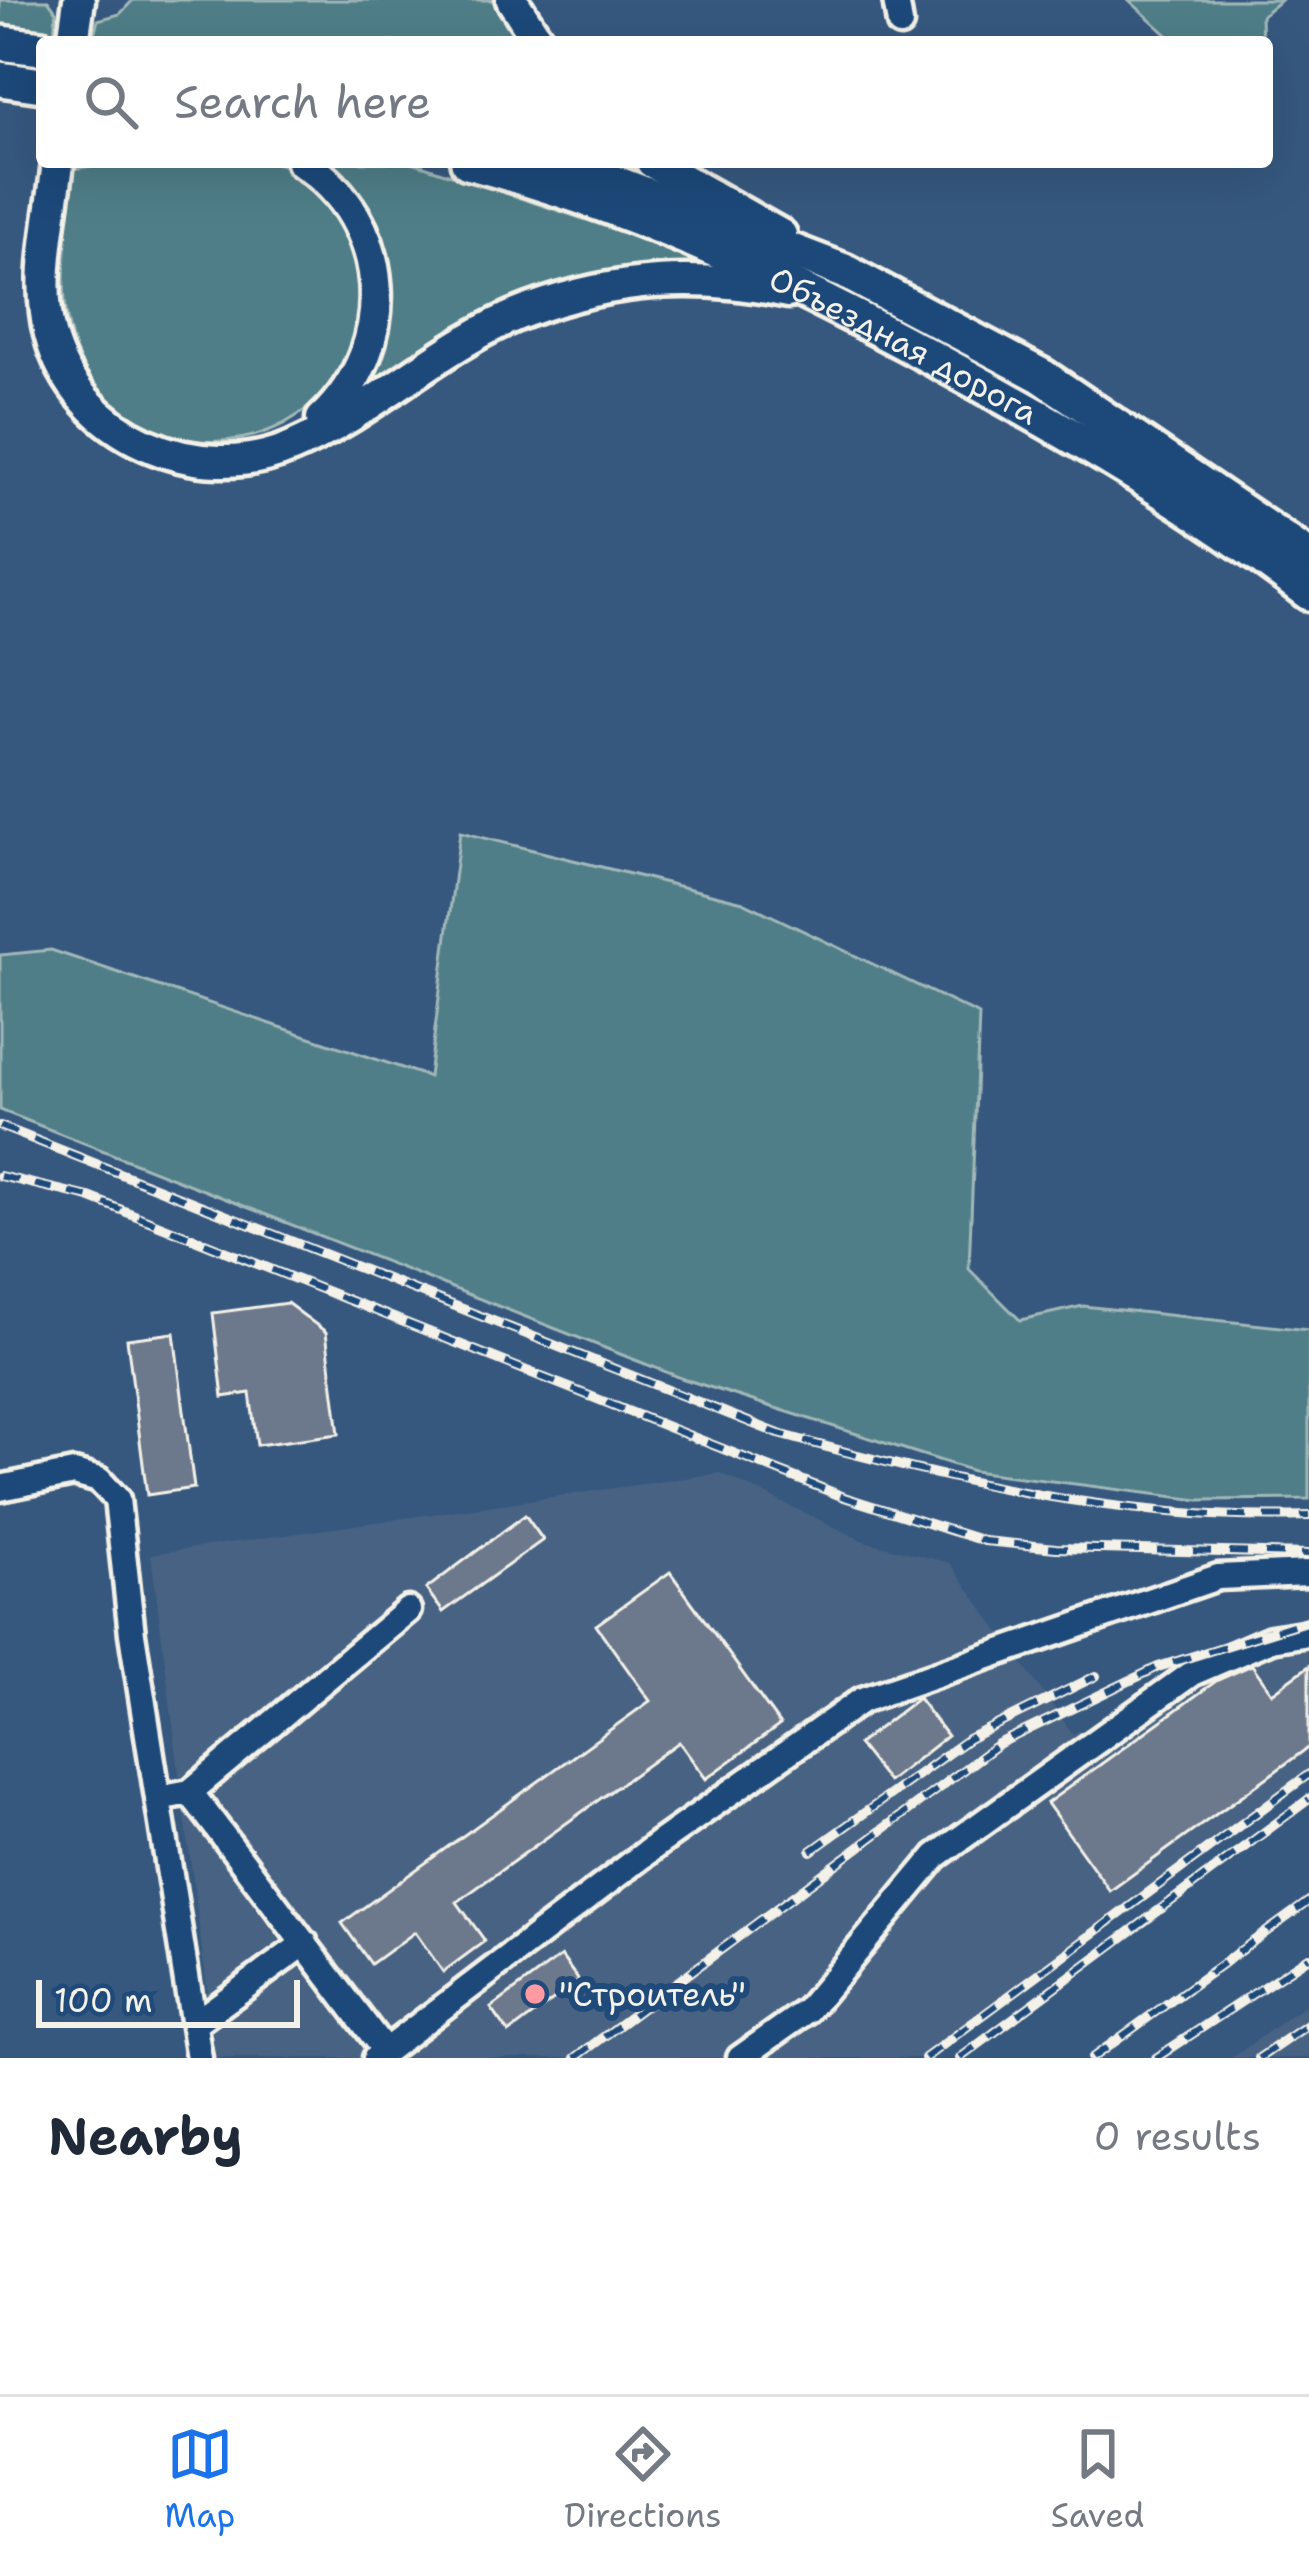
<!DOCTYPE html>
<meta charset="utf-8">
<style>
body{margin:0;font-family:"Shantell Sans",sans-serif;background:#f2f2f3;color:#1f2937}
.scale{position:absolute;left:36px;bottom:30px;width:264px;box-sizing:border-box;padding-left:12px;border:6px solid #f4f1e8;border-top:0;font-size:33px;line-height:42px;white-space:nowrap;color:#f4f1e8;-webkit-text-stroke:9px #1f4a7a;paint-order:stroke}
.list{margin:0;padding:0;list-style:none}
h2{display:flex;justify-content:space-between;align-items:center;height:156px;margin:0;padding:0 48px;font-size:51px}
h2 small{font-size:39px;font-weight:400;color:#747a83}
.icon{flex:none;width:66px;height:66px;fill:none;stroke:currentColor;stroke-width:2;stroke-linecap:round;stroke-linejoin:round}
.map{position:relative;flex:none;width:1309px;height:2058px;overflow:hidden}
.search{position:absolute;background:#fff;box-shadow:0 12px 48px #0002;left:36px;right:36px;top:36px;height:132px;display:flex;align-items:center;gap:30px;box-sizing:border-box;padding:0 42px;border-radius:12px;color:#747a83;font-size:45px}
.sheet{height:336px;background:#fff}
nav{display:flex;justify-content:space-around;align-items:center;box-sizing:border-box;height:168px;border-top:3px solid #e0e1e3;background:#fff;font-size:33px;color:#747a83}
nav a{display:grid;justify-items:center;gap:6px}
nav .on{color:#1a73e8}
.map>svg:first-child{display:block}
.built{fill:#466283}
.green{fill:#4f7e88;stroke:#a2b8b8;stroke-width:3}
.building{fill:#6c788b;stroke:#f4f1e8;stroke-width:3}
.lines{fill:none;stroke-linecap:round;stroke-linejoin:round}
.minor-casing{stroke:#f4f1e8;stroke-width:33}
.major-casing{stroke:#f4f1e8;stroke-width:39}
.highway-casing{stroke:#f4f1e8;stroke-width:42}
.minor{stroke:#1f4a7a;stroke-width:24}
.major{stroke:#1f4a7a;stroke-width:30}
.highway{stroke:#1f4a7a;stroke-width:33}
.rail-casing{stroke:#f4f1e8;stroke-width:10}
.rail{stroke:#1f4a7a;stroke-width:6;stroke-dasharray:18;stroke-linecap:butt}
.poi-dot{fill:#ff9aa2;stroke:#1f4a7a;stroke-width:4.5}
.labels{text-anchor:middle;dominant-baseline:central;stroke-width:12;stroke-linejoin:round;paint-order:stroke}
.street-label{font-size:33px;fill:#f4f1e8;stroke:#1f4a7a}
.poi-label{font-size:33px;fill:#f4f1e8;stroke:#1f4a7a;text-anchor:start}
</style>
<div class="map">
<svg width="1309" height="2058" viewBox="0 0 1309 2058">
<rect width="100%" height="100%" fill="#36587f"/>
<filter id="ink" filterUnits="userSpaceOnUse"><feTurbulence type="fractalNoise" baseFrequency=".00833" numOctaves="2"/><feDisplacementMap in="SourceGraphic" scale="24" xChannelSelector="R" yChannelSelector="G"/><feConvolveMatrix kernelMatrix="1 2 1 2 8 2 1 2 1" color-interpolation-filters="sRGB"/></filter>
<g filter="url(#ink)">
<!-- built -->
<path class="built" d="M720,1473L864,1541L950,1563L1073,1734L1263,1645L1309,1640V1772L932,2058H216L151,1554Z
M1309,2002V2058H1232Z"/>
<!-- green -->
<path class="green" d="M0,0H48L56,11L54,35L0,29Z
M133,0H492L519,42H134L94,34L98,20L120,14Z
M1129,0H1281L1261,16L1262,42H1175Z
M116,162C166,162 222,154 271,162C302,167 322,196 340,219C364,249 369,295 358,330C314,482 99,477 68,324C58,276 70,218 73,169Z
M327,162H412L728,267C646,262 557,274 484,314C444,337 406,365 366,388C401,311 403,216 327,162Z
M460,832L743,902L979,1015L969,1269L1020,1320L1083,1306L1309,1330V1499L1199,1500L973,1471L681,1378L0,1110V955L51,950L429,1077Z"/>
<!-- building -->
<path class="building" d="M287,1303L326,1332L339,1434L257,1445L250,1393L223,1397L213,1313Z
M174,1333L194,1488L147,1495L127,1339Z
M525,1515L543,1540L443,1612L426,1589Z
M670,1572L780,1725L706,1779L679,1742L457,1902L485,1941L443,1972L415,1932L371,1964L342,1923L650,1701L596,1625Z
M1252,1665L1272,1693L1309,1666V1747L1110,1891L1047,1803L1216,1681Z
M918,1698L947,1736L888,1782L858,1744Z
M561,1956L579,1981L509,2033L491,2008Z"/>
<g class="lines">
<!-- minor casing -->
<g class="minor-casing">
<path id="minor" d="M896,0L900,24
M0,1488L74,1473L99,1480L117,1499L132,1634L199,2058
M190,1792L408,1610
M158,1798L190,1792L385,2051
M194,2024L305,1943
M376,2058L659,1843L862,1700L1218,1577L1309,1573
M740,2058L808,2010L936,1856L1192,1673L1271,1639L1309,1633"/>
</g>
<!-- major casing -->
<g class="major-casing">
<path id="major" d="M512,0L539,42
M73,42L79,0
M58,162C52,217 36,280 50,334C76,436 198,488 292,447C376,411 442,342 529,310C615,278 699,273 788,292
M302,162C393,221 400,345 322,419
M652,162L781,235"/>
</g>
<!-- highway casing -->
<g class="highway-casing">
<g id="highway">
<path d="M0,43L42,48"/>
<path d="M0,79L42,85"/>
<path id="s1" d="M468,162C647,210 800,285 962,374C1082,440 1200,509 1309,593"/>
<path d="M561,162L844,271L1042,376L1309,557"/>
</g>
</g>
<!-- minor -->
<use href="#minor" class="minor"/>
<!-- major -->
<use href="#major" class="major"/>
<!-- highway -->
<use href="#highway" class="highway"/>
<!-- rail casing -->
<g class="rail-casing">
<path id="rail" d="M0,1126L779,1434C952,1482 1129,1522 1309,1516
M0,1176L89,1197L844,1497L984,1541L1056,1548L1309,1554
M811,1851L968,1739L1096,1676
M575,2058L998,1744L1158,1667L1309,1620
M925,2058L1309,1774
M960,2058L1309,1799
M1092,2058L1309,1901
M1156,2058L1309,1957
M1259,2058L1309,2024"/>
</g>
<!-- rail -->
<use href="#rail" class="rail"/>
</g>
</g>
<!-- markers -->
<circle class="poi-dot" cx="535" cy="1994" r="12"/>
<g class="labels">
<!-- street labels -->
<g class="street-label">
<text stroke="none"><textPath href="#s1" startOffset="474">Объездная дорога</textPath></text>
</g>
<!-- poi labels -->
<g class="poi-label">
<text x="559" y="1994">"Строитель"</text>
</g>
</g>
</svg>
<div class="scale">100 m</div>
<div class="search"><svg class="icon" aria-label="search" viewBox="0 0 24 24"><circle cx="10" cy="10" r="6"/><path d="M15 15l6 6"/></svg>Search here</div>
</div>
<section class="sheet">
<h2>Nearby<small>0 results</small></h2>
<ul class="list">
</ul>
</section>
<nav>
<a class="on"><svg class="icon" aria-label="map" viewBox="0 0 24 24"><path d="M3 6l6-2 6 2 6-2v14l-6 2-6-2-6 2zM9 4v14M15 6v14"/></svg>Map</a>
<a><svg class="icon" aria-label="directions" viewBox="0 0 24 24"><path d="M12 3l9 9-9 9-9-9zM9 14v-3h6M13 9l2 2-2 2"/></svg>Directions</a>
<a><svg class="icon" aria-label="saved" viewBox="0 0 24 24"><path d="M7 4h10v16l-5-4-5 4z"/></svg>Saved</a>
</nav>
